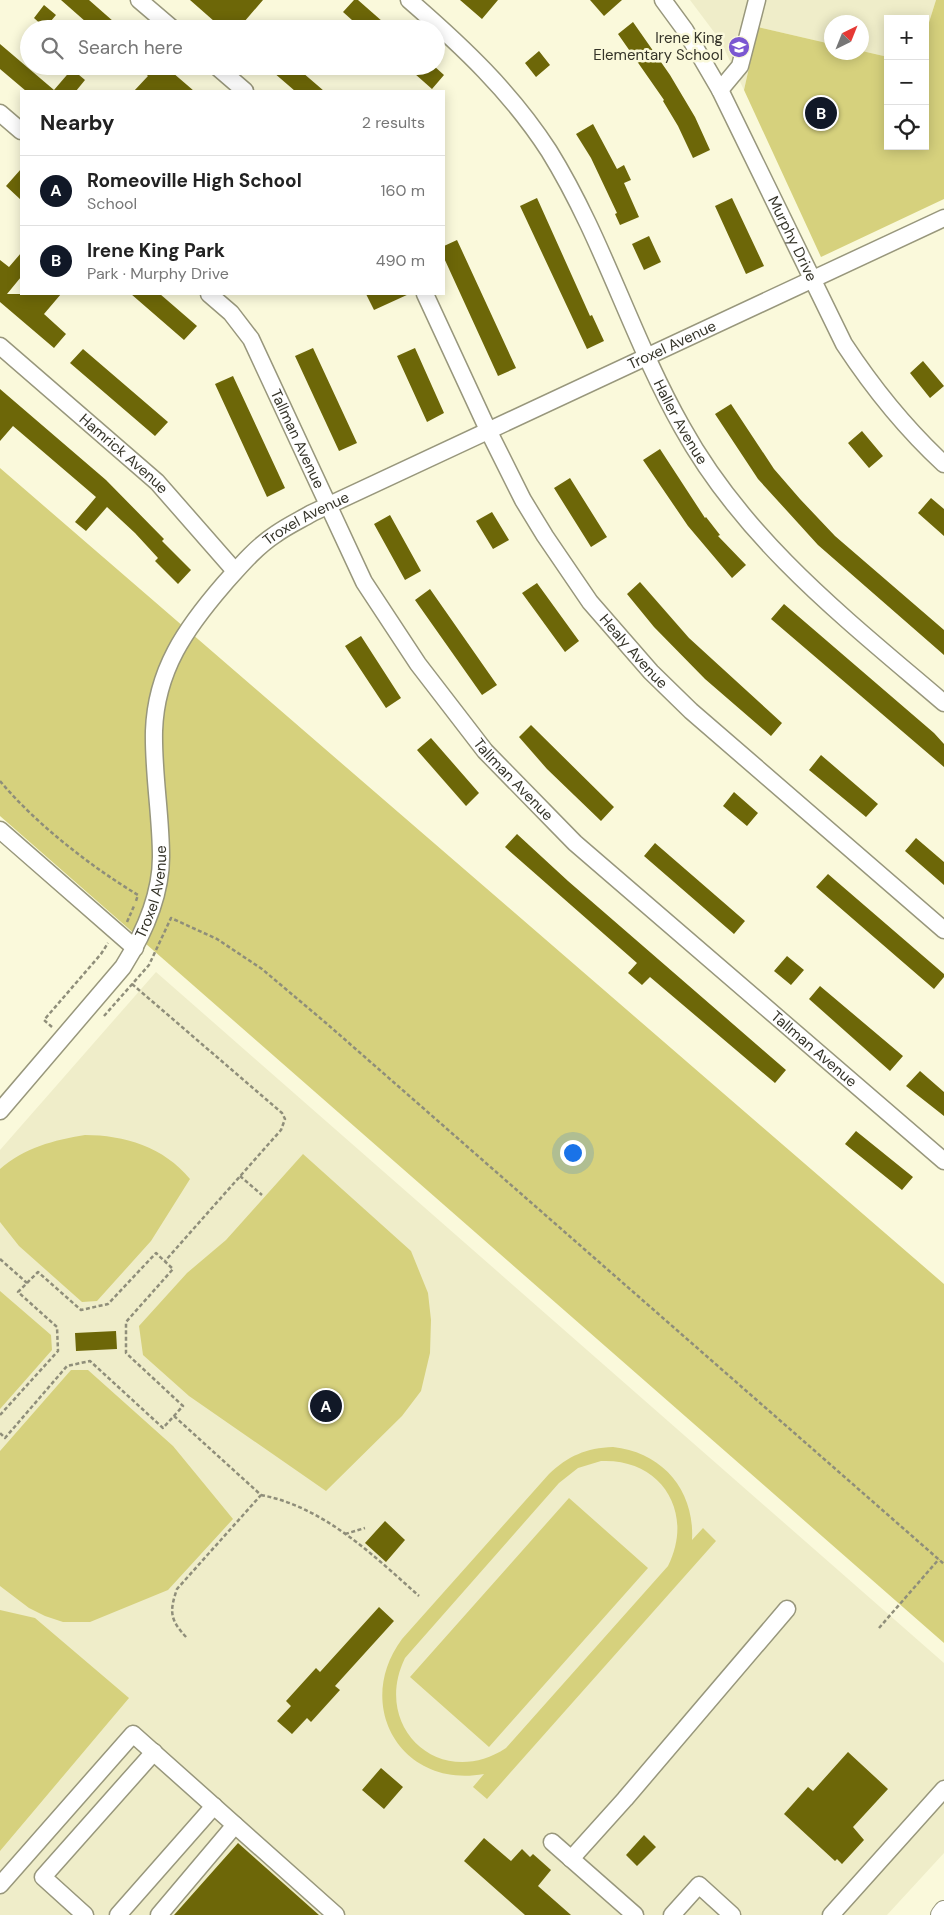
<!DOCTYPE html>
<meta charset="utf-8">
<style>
body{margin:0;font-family:"DM Sans",sans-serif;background:#f6f6f6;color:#222}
.controls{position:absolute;right:15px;top:15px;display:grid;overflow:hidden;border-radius:0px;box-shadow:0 2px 12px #0003}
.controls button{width:45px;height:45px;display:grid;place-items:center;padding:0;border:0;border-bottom:1px solid #e0e0e0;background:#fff;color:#222;font:25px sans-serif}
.compass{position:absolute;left:824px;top:15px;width:45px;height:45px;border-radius:50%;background:#fff;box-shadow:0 2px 12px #0003;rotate:43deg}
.you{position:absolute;left:572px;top:1152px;width:18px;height:18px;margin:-12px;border:4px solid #fff;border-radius:50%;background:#1a73e8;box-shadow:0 0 0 8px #1a73e833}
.badge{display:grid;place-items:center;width:32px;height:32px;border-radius:50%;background:#111827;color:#fff;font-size:16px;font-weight:700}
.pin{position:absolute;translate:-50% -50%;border:2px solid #fff;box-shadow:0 1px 5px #0006}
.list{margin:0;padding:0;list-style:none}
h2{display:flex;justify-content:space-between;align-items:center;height:65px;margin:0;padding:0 20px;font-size:21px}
h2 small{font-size:16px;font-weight:400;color:#767676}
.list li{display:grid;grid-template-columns:32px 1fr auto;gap:15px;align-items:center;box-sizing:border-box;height:70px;padding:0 20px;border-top:1px solid #e0e0e0}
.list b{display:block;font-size:19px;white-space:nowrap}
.list p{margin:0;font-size:16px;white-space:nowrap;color:#767676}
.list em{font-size:16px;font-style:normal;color:#767676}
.icon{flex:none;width:28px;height:28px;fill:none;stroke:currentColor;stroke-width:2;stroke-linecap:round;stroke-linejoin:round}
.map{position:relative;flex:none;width:944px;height:1915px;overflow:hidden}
.search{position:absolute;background:#fff;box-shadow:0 2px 12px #0003;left:20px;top:20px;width:425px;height:55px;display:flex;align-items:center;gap:12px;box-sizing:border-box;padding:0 18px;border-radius:28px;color:#767676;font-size:19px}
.panel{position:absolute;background:#fff;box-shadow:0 2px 12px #0003;left:20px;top:90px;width:425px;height:205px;border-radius:0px}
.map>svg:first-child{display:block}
.built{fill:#efedc9}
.green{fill:#d6d17d;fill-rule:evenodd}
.building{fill:#6d6708}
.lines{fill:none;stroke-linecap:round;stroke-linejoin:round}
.minor-casing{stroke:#98977c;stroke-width:19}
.major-casing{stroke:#98977c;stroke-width:22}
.path{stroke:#8f8e7a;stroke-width:2.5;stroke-dasharray:4 2.5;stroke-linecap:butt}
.minor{stroke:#fff;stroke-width:16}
.major{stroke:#fff;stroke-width:20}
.labels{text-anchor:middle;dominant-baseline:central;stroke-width:5;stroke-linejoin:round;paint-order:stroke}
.poi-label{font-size:15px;fill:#353429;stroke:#faf9db;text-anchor:end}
.street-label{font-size:15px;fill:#353429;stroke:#faf9db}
</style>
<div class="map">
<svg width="944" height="1915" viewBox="0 0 944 1915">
<rect width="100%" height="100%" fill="#faf9db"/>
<!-- built -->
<path class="built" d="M690,0H936L925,35V19H888V57L862,51V22H832L831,44L758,27L744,90L720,40Z
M156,972L944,1663V1853L887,1915H0V1150Z"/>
<!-- green -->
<path class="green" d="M936,0H944V199L821,257L744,90L758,27L831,44L832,52L862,51L888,57V146H925V35Z
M0,468L944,1284V1643L0,816Z
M85,1135C124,1135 164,1147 190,1179L151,1241L97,1301L82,1302L19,1246L0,1222V1169C24,1148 54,1140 85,1135Z
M303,1154L411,1251L428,1293L431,1320L430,1353L421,1391L402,1416L326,1491L189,1396L143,1355L139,1326L187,1273L226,1240Z
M0,1291L51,1335L52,1350L0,1409Z
M71,1370H88L173,1446L233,1519L168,1590L90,1622H63L45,1616L29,1608L0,1586V1451Z
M613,1447C662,1452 695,1490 692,1540L703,1528L716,1541L487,1799L473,1787L484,1774C401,1789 353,1705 402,1639L549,1474C568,1456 586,1448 613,1447ZM601,1461C661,1458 695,1512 668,1566L506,1748C441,1791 371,1728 405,1658L559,1483L578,1468Z
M569,1498L648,1568L489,1747L410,1677Z
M0,1610L35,1618L129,1698L0,1851Z"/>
<!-- building -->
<path class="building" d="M61,0H89L122,29H94Z
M190,0H263L244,22L252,29H223Z
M354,0H358L391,29H362L343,12Z
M460,0H498L482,19Z
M590,0H622L604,16Z
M44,5L56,15L45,28L34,18Z
M633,22L670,75L695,117L710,150L693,158L678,126L663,101L664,100L618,34Z
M0,44L54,90L72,69L85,80L76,91H26L0,69Z
M539,51L550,65L536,77L525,63Z
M137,66H165L194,91H134L148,76Z
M266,66H295L324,91H295Z
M406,66H434L444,75L432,89Z
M593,124L617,169L624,165L631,180L624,183L639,217L620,225L615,214L617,213L591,158L576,134Z
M21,169V200L6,186Z
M537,198L590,316L592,315L604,341L587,349L520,206Z
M732,198L764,266L746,274L715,206Z
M649,236L661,262L644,270L632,244Z
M457,240L516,368L498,376L444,258V246Z
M21,253V277L7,294H61L44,314L66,334L54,348L0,302V260L9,267Z
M131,294H160L197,326L184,340Z
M366,294H409L374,310Z
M313,348L357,443L339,451L295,356Z
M415,348L444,413L427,422L397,356Z
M83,349L168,422L155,436L70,363Z
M923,361L944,386L930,398L910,373Z
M233,376L285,488L267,497L215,384Z
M0,389L106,480L164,539L162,541L191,570L178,584L155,561L158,558L135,533L107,507L86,531L75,522L96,497L13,426L0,441Z
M731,404L774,469L800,499L835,536L944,630V655L818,545L758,479L715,414Z
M862,431L883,456L869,468L848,443Z
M660,449L705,518L706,517L720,535L718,536L746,565L732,578L688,526L643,460Z
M570,478L607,537L591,547L554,488Z
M931,498L944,509V536L918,513Z
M492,512L509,540L493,549L476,521Z
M390,515L421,571L405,580L374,524Z
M640,582L689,638L782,723L771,736L705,679L654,627L627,594Z
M537,583L579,641L565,652L522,593Z
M430,589L497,685L482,695L415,600Z
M784,604L934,733L944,744V767L771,619Z
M361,636L401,698L386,708L345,646Z
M531,725L614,807L601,821L547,769L519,737Z
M431,738L479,793L466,806L417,750Z
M821,755L878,804L866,817L809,770Z
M734,792L758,813L747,826L723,806Z
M517,834L568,881L786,1070L775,1083L650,977L642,985L628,973L637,963L505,847Z
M916,838L944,862V885L905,851Z
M655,843L745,921L734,934L644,856Z
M828,874L944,974V977L934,989L816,887Z
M787,956L804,970L791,985L774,971Z
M820,986L903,1056L890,1071L809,999Z
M920,1071L944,1092V1116L906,1086Z
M856,1131L913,1177L902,1190L845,1144Z
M116,1331L117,1349L76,1351L75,1333Z
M385,1521L405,1540L386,1562L365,1543Z
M379,1607L394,1621L335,1686L340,1690L311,1722L307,1718L292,1734L277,1721L291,1706L286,1701L316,1668L320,1672Z
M848,1752L888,1789L853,1827L864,1840L842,1864L837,1859L835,1861L784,1814L808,1787L813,1791Z
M381,1768L403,1787L384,1809L362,1790Z
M644,1835L656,1847L637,1866L626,1855Z
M484,1838L511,1861L522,1849L530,1857L533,1854L551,1870L538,1886L571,1915H525L464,1861Z
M238,1843L319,1915H174Z"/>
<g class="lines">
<!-- minor casing -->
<g class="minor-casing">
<g id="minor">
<path d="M139,0L173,29"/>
<path id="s1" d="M409,0C462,46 511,92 549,151C603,238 632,339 682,427C745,541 847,620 944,703"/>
<path id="s2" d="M663,0L685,30L720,90L844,344C873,388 905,428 944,464"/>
<path d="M216,66L245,91"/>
<path d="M720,90L740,66L757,0"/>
<path d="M0,113L21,131"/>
<path id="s3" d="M209,294L231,313L251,339L364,582L418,664L485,751L575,843L944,1161"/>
<path id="s4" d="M425,294L488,430L523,500L545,536L590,602L651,672L691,711L944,930"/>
<path id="s5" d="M0,346L157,482L235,571"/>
<path d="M0,830L135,948"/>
<path id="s6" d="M0,1111L123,967C143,935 161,895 161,857C161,815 153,773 154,731C156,670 186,628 224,584C240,566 256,547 276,534C287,526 300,520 312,513L944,218"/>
<path d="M552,1842L635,1915"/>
<path d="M571,1859L625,1799L787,1609"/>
<path d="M0,1885L133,1734L336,1915"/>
<path d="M85,1915L43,1877L154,1752"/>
<path d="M118,1915L214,1806"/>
<path d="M159,1915L235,1825"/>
<path d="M672,1915L699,1885L732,1915"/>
<path d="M831,1915L944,1789"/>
</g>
</g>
<!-- major casing -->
<g class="major-casing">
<path id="major" d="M941,1915L944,1911"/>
</g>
<!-- path -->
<path class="path" d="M0,781C36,824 90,866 138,895L136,901
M127,922L134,906
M132,984L282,1113L285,1119L281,1130L165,1261
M104,1016L149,965L171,918L217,939L262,969L326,1023L944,1564
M52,1027L44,1020L101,954L108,943
M240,1176L262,1195
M0,1259L27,1283
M0,1415L58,1351L57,1327L18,1292L38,1272L81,1310L108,1304L156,1253L173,1269L126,1322V1353L183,1406L163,1428L90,1361L67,1366L5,1438L0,1433
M174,1416L261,1495L177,1589C169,1612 170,1620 187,1638
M261,1495C324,1507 373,1555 419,1596
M345,1534L365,1528
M879,1628L939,1559"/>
<!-- minor -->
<use href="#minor" class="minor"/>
<!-- major -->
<use href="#major" class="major"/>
</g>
<!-- icons -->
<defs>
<g id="school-disc" transform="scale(1.125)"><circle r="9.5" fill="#7b57d1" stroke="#faf9db"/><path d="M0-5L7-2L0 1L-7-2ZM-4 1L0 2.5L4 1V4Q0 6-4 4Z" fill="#fff"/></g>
</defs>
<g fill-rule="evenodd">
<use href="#school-disc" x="739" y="47"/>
</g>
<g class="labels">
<!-- poi labels -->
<g class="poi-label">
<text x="723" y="38">Irene King<tspan x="723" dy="17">Elementary School</tspan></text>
</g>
<!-- street labels -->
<g class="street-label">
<text stroke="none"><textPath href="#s2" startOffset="272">Murphy Drive</textPath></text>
<text stroke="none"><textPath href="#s6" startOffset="1111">Troxel Avenue</textPath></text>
<text stroke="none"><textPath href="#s1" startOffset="508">Haller Avenue</textPath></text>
<text stroke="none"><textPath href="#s3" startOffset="172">Tallman Avenue</textPath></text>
<text stroke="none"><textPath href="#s5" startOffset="164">Hamrick Avenue</textPath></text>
<text stroke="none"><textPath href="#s6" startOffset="706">Troxel Avenue</textPath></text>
<text stroke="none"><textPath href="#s4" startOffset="416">Healy Avenue</textPath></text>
<text stroke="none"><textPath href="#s3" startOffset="578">Tallman Avenue</textPath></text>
<text stroke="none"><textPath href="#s6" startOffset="271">Troxel Avenue</textPath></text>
<text stroke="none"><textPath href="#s3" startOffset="982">Tallman Avenue</textPath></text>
</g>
</g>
</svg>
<div class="controls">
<button>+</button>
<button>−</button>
<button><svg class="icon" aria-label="locate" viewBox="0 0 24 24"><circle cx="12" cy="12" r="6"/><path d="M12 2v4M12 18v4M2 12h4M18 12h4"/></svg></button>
</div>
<svg class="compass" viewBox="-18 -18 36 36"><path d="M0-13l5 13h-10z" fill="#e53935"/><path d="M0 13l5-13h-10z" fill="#767676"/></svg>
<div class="you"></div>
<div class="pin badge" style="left:326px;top:1406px">A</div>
<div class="pin badge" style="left:821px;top:113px">B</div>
<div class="search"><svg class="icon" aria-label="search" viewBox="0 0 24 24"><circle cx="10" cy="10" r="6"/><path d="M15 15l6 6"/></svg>Search here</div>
<section class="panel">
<h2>Nearby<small>2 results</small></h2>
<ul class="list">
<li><span class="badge">A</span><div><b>Romeoville High School</b><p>School</p></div><em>160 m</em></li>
<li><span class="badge">B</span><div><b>Irene King Park</b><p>Park · Murphy Drive</p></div><em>490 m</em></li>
</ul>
</section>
</div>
